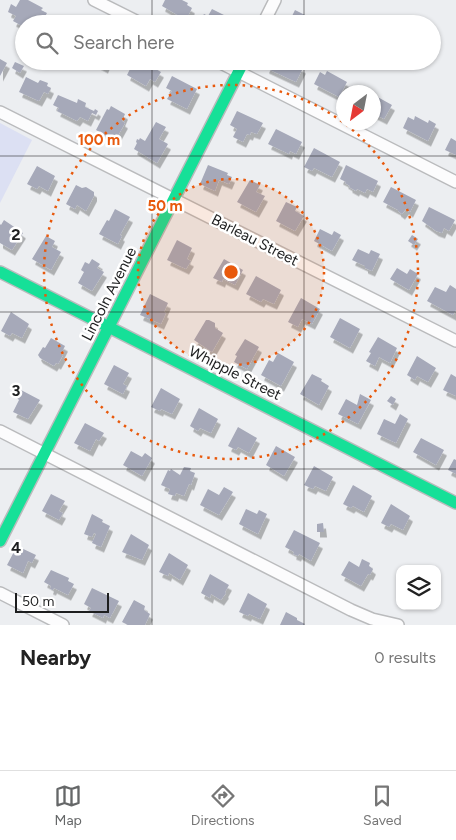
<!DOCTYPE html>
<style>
body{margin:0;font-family:Figtree,sans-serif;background:#f6f6f6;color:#222}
.controls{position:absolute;right:15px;bottom:15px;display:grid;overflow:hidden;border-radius:10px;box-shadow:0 1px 4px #0004}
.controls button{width:45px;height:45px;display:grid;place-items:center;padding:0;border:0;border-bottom:1px solid #e0e0e0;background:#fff;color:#222;font:25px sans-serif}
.compass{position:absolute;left:336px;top:85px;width:45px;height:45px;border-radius:50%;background:#fff;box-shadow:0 1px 4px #0004;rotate:212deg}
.scale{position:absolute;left:15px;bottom:12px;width:94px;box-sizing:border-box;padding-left:5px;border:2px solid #1d1e1f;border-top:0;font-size:14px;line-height:18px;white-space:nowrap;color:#1d1e1f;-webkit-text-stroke:4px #fff;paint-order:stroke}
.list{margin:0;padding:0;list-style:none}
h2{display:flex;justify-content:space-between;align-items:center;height:65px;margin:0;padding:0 20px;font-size:21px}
h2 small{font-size:16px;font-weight:400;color:#767676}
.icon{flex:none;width:28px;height:28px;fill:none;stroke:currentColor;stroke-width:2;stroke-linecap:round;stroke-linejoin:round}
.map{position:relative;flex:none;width:456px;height:625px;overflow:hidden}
.search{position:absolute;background:#fff;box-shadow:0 1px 4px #0004;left:15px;right:15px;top:15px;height:55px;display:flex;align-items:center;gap:12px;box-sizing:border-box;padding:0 18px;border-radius:28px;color:#767676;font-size:19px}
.sheet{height:145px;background:#fff}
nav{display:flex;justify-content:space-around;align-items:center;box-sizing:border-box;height:70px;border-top:1px solid #e0e0e0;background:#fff;font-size:14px;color:#767676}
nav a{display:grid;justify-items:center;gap:2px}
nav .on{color:#656768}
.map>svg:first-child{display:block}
.green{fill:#dce0f3}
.building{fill:#a6a9b9;filter:url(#shadow)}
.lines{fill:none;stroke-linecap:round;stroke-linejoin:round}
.street-casing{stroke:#babbbd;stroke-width:14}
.fast-casing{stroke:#babbbd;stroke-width:14}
.street{stroke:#fcfcfd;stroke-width:11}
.fast{stroke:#16e098;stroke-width:11}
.grid{fill:none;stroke:#1d1e1f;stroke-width:1;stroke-opacity:0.55}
.ring{fill:none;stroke:#e8590c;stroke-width:2.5;stroke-dasharray:2.5 5}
.labels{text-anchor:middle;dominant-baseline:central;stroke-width:5;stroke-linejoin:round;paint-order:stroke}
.street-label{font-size:15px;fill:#1d1e1f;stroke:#fff}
.grid-label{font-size:16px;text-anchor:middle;font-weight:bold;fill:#1d1e1f;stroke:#fff;stroke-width:5;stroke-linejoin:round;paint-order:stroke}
.centre{fill:#e8590c;stroke:#fff;stroke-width:2.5}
.ring-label{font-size:15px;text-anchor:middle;font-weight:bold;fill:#e8590c;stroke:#fff;stroke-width:5;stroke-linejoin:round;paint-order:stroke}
</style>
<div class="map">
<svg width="456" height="625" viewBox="0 0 456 625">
<defs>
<filter id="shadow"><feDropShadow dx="3" dy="5.5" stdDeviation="0" flood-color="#0004"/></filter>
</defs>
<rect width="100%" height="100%" fill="#eceef1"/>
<!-- green -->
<path class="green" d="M0,123L32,140L0,203Z"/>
<!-- building -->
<path class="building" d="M20,0H28L43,8L41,10L47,13L41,24L35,22L32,24L28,21L26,24H24V27L13,21L16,16L8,12L11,4L16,7Z
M165,0H182L188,3L187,5L192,8L186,20L162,6Z
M212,9L226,16L223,21L228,24H198L204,14L208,16Z
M295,10L307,16L304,22L308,24H288Z
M365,18L376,24H362Z
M0,59L7,63L0,76Z
M92,61H108L105,68Z
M134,61H142L161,72L155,82L150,79L146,86L127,75Z
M269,61H289L303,68L296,82L266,68Z
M15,62L24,66L20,73L12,68Z
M327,71L347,82L339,97L314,84L320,72L325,75Z
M172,76L197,89L187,109L167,99L172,91L166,88Z
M26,77L38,83L40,80L48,83L47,86L51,88L48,94L44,92L39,101L19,92Z
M58,95L77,103L78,99L86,103L85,107L94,111L95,109L98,111L96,115L92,113L88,121L80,117L77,121L57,111L59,108L53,105Z
M374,95L392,105L384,119L374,114Z
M111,106L125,114L122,121L125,123L115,141L96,130L107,109L109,110Z
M237,111L263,123L257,134L251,132L250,135L247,134L243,142L233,137L237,129L230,125Z
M415,116L428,123L429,120L436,124L428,141L403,128L408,117L414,120Z
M156,122L166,127L159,139L168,144L157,163L134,149L137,143L136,142L137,139L139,140L140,138L145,141Z
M276,129L302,142L296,154L290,151L289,154L268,144Z
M451,138L456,141V155L445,150Z
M314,148L340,162L332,177L314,168L312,171L304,167Z
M208,165L228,173L227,175L232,177L229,184L219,180L215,191L200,184Z
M346,165L378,181L373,192L367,189L365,193L357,189L356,191L349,187L350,186L345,183L346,182L340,179Z
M37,166L55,176L48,191L39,186L37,189L27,184Z
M250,180L260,185L256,192L265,196L256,212L237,202Z
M76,185L82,188L86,187L94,192V196L86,211L77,205L75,209L66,204Z
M391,187L416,200L410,212L406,209L402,214L398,211V210L383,202Z
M286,202L297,207L295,211L304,216L295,231L276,221Z
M429,207L455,220L449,231L444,228L442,233L436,231L422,221Z
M115,209L130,217L120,235L122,236L118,244L99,234L107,220L109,221Z
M4,220L23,233L12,250L0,243V224L1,225Z
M320,229L332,235L334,231L341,235L332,251L314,241Z
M412,235L418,239L414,245L408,241Z
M46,236L55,241L52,247L61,252L51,270L32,259Z
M177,240L192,248L187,259L191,261L186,269L167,260Z
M358,249L369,254L371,250L380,254L372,271L365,268V266L352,260Z
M92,259L100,264L97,268L104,272L92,291L78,283L84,272L81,270L85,262L89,264Z
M224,259L243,270L235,285L223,279L222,282L213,278Z
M397,268L407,274L410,269L418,274L409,290L390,279Z
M256,276L281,290L274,304L263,299L261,302L246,294Z
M450,285L456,289V310L453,315L427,301L435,287L446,292Z
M150,294L168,303L164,312L166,313L161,324L140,315Z
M301,298L320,309L312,324L302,319L298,327L288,322Z
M11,312L29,324L22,338L12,333L10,336L1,331Z
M340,318L360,329L350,348L330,337Z
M206,320H209L215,323V328L223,333L212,352L194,340Z
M378,337L397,348L390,363L379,357L375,366L366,361L371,353L369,352Z
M51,338L65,346L61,354L63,355L58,364L56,363L54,366L40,358L38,355L43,347L45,348Z
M245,339L259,347L247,369L234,362L237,356L235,355Z
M278,353L294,362L281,386L261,375L269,360L273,362Z
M417,356L436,368L428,382L417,376L415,380L407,375Z
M114,365L129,373L123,384L127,386L123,394L104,384Z
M312,374L322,379L321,381L329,386L319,405L300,394Z
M451,374L456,377V396L443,390Z
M161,388L180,399L172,414L161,409L160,411L151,407Z
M21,390L40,400L28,419L13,412L19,400L17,398Z
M360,394L371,400L358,424L338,414L346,399L357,405Z
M391,396L396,399L393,405L387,401Z
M199,408L218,419L211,433L200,428L198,431L190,426Z
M400,414L408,419L396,443L377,434L384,419L395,424Z
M85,423L104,433L99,441L96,439L90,451L74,443Z
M238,427L257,438L249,453L238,447L236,450L228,446Z
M421,438L444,450L436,465L413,452Z
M276,446L295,457L284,476L266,465Z
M131,451L142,457L145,453L152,458L142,476L123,465Z
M454,459L456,460V474L448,470Z
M314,466L333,477L326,491L315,486L313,489L304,485Z
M184,467L191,468L190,471L195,473L191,485L189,484L184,496L176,493L175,496L168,494L170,489L161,485L168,470L170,471L171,469L180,475Z
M353,485L372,496L364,512L353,506L351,508L343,504Z
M224,487L233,492L219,515L200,505L208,489L219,495Z
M51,494L65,501L59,511L63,513L59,520L42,511Z
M391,504L410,516L403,530L391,524L389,527L381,523Z
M246,509L257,514L259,510L267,514L258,534L239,524Z
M92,514L103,520L102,522L110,526L101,547L92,543L96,534L94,533L92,537L84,534Z
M323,523L324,532H317V524Z
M294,530L320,543L311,561L299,554L298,556L293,554L294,552L285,547Z
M131,534L149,545L142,560L122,552Z
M17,546L36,555L32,563L28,561L23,573L7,565Z
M169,553L188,565L180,580L169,573L168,576L159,572Z
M362,559L370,563L369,566L373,569L370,575L368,574L361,586L341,575L349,561L359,567Z
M51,570L69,578L68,581L74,584L68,595L54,588L53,590L50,589L51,586L44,582Z
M210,574L229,585L225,592L226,593L221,600L211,594L210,598L201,593Z
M92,588L119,601L110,618L104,615L103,618L89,611L91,608L84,604Z
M248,593L267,604L260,619L249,614L248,616L239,612Z
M134,600L145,606L144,610L150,614L145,625H128L122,622Z
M286,612L297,618V620L305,624L304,625H280Z"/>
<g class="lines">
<!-- street casing -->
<g class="street-casing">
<path id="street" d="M94,0L142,24
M263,24L275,0
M217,61L456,182
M0,112L456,341
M0,431L351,610L372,619L398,625
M0,593L63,625"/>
</g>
<!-- fast casing -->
<g class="fast-casing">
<path id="fast" d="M0,272L456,503
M0,541L244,61"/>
</g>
<!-- street -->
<use href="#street" class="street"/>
<!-- fast -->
<use href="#fast" class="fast"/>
</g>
<!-- grid -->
<path class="grid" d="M152,0V24M304,0V24M152,61V625M304,61V625M0,156H456M0,312H456M0,469H456"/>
<!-- distance rings -->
<circle cx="231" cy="272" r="93" fill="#e8590c" fill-opacity=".12"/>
<g class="ring">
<circle cx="231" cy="272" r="93"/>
<circle cx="231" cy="272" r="187"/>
</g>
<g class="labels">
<!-- street labels -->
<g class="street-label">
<text transform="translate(255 240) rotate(27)">Barleau Street</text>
<text transform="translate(109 294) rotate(-63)">Lincoln Avenue</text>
<text transform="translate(235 373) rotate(27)">Whipple Street</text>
</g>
</g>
<g class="grid-label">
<text x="16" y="240">2</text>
<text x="16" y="396">3</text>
<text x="16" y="553">4</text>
</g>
<circle cx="231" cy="272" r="8" class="centre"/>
<g class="ring-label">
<text x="99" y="145">100 m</text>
<text x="165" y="211">50 m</text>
</g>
</svg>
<div class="controls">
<button><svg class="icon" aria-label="layers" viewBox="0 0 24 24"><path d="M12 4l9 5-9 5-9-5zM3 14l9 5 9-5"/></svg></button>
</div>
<svg class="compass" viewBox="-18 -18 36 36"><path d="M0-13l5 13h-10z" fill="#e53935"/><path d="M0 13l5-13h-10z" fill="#767676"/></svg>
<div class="scale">50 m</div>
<div class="search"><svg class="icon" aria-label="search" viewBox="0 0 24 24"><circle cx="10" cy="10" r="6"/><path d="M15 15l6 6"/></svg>Search here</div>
</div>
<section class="sheet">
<h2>Nearby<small>0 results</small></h2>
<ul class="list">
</ul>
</section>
<nav>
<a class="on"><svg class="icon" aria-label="map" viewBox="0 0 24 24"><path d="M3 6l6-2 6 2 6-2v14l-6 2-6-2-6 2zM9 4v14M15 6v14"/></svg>Map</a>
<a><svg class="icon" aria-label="directions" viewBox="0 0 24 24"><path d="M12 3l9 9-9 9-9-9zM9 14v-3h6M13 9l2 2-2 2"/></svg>Directions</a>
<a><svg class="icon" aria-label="saved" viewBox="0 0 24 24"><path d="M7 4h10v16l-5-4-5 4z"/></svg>Saved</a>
</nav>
